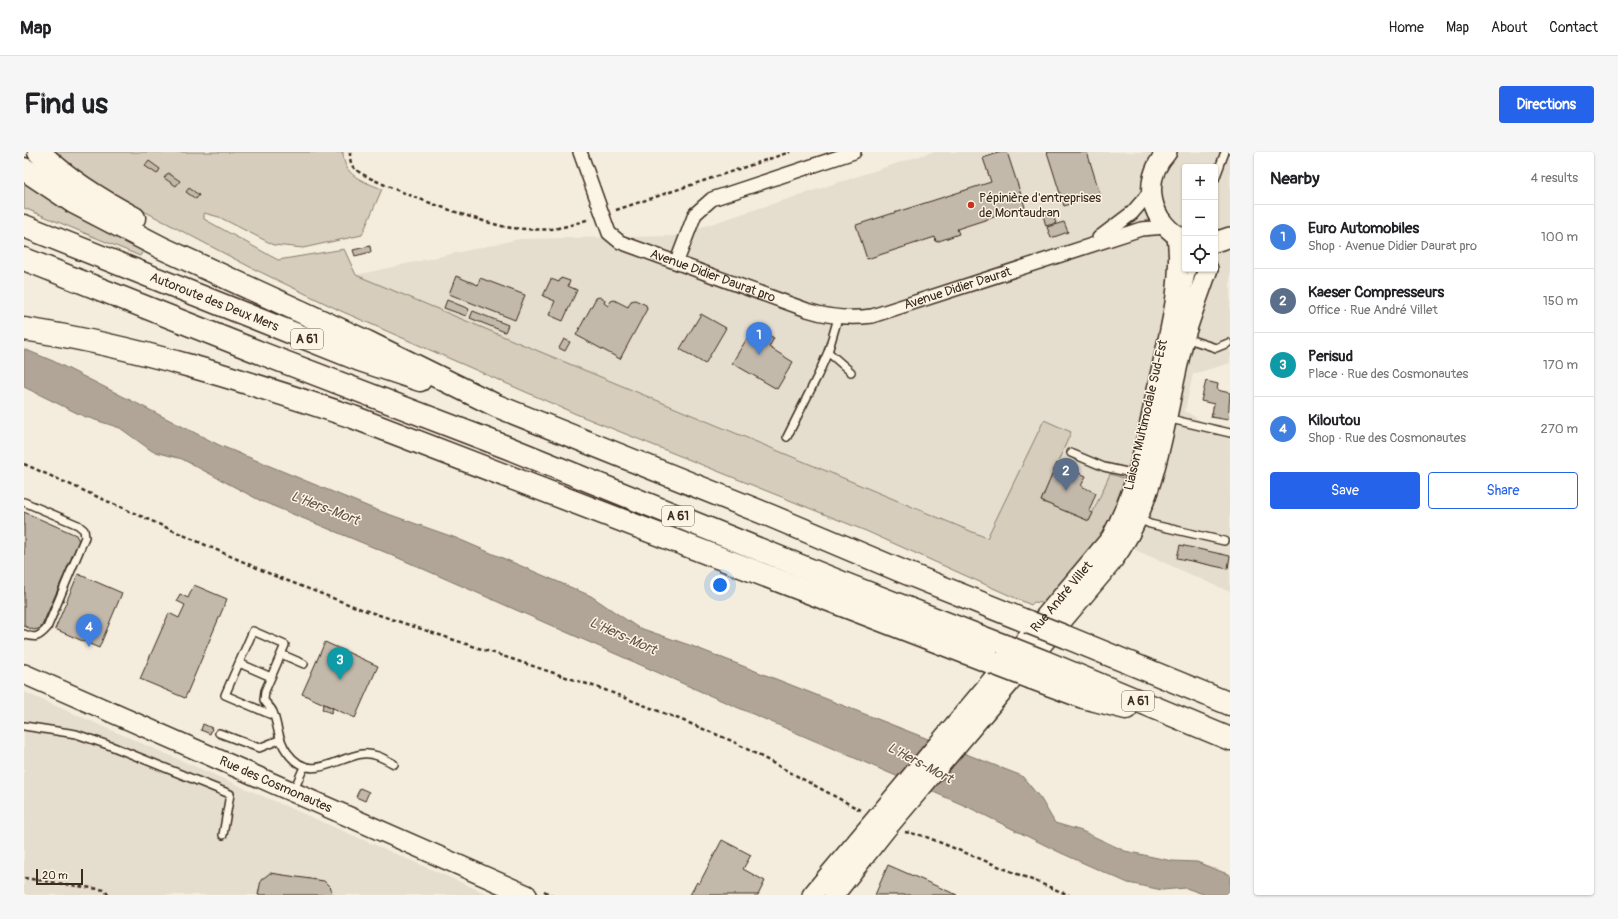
<!DOCTYPE html>
<meta charset="utf-8">
<style>
body{margin:0;font-family:Pangolin,sans-serif;background:#f6f6f6;color:#202124}
.controls{position:absolute;right:12px;top:12px;display:grid;overflow:hidden;border-radius:4px;box-shadow:0 1px 3px #0004}
.controls button{width:36px;height:36px;display:grid;place-items:center;padding:0;border:0;border-bottom:1px solid #e0e0e0;background:#fff;color:#202124;font:20px sans-serif}
.scale{position:absolute;left:12px;bottom:10px;width:47px;box-sizing:border-box;padding-left:4px;border:2px solid #3b2a1e;border-top:0;font-size:11px;line-height:14px;white-space:nowrap;color:#3b2a1e;-webkit-text-stroke:3px #fcf5e5;paint-order:stroke}
.you{position:absolute;left:696px;top:433px;width:14px;height:14px;margin:-10px;border:3px solid #fff;border-radius:50%;background:#1a73e8;box-shadow:0 0 0 6px #1a73e833}
.badge{display:grid;place-items:center;width:26px;height:26px;border-radius:50%;background:#2563eb;color:#fff;font-size:13px;font-weight:700}
.pin{position:absolute;translate:-50% -33px;filter:drop-shadow(0 1px 2px #0008)}
.pin::after{content:'';position:absolute;top:21px;width:14px;height:12px;background:inherit;clip-path:polygon(0 0,100% 0,50% 100%)}
.list{margin:0;padding:0;list-style:none}
h2{display:flex;justify-content:space-between;align-items:center;height:52px;margin:0;padding:0 16px;font-size:17px}
h2 small{font-size:13px;font-weight:400;color:#757577}
.list li{display:grid;grid-template-columns:26px 1fr auto;gap:12px;align-items:center;box-sizing:border-box;height:64px;padding:0 16px;border-top:1px solid #e0e0e0}
.list b{display:block;font-size:15px;white-space:nowrap}
.list p{margin:0;font-size:13px;white-space:nowrap;color:#757577}
.list em{font-size:13px;font-style:normal;color:#757577}
.actions{display:flex;gap:8px;padding:12px 16px}
.actions a{flex:1;padding:9px 0;border:1px solid #2563eb;border-radius:4px;text-align:center;font-size:14px;color:#2563eb}
.actions .main{background:#2563eb;color:#fff}
.icon{flex:none;width:22px;height:22px;fill:none;stroke:currentColor;stroke-width:2;stroke-linecap:round;stroke-linejoin:round}
.map{position:relative;flex:none;width:1206px;height:743px;overflow:hidden;border-radius:4px}
header{display:flex;align-items:center;gap:24px;box-sizing:border-box;height:56px;padding:0 20px;background:#fff;border-bottom:1px solid #e0e0e0}
header strong{font-size:19px}
nav{display:flex;gap:22px;margin-inline-start:auto;font-size:14px}
.intro{display:flex;align-items:center;justify-content:space-between;box-sizing:border-box;height:96px;padding:0 24px}
h1{margin:0;font-size:28px}
.button{padding:10px 18px;border-radius:4px;background:#2563eb;color:#fff;font-size:14px;font-weight:700}
main{display:flex;gap:24px;padding:0 24px}
aside{flex:1;background:#fff;border-radius:4px;box-shadow:0 1px 3px #0004}
.map>svg:first-child{display:block}
.built{fill:#e5ddce;fill-rule:evenodd}
.green{fill:#d6cdbd;stroke:#887c6e}
.water{fill:#b0a596;stroke:#817466}
.building{fill:#c3b9aa;stroke:#3b2a1e}
.lines{fill:none;stroke-linecap:round;stroke-linejoin:round}
.lane-casing{stroke:#3b2a1e;stroke-width:10}
.street-casing{stroke:#3b2a1e;stroke-width:16}
.secondary-casing{stroke:#3b2a1e;stroke-width:22}
.highway-casing{stroke:#3b2a1e;stroke-width:25}
.path{stroke:#3b2a1e;stroke-width:2.5;stroke-dasharray:4 3;stroke-linecap:butt}
.lane{stroke:#fcf5e5;stroke-width:7}
.street{stroke:#fcf5e5;stroke-width:13}
.secondary{stroke:#fcf5e5;stroke-width:19}
.highway{stroke:#fcf5e5;stroke-width:22}
.highway-bridge-casing{stroke:#3b2a1e;stroke-width:25;stroke-linecap:butt}
.highway-bridge{stroke:#fcf5e5;stroke-width:22}
.poi-dot{fill:#c8321e;stroke:#fcf5e5;stroke-width:1.5}
.labels{text-anchor:middle;dominant-baseline:central;stroke-width:3;stroke-linejoin:round;paint-order:stroke}
.shield{fill:#fcf5e5;stroke:#75675a;stroke-width:1}
.shield-label{font-size:12px;font-weight:bold;fill:#3b2a1e}
.poi-label{font-size:13px;fill:#3b2a1e;stroke:#fcf5e5;text-anchor:start}
.street-label{font-size:13px;fill:#3b2a1e;stroke:#fcf5e5}
.water-label{font-size:14px;font-style:italic;fill:#645548;stroke:#fcf5e5}
</style>
<header>
<strong>Map</strong>
<nav><a>Home</a><a>Map</a><a>About</a><a>Contact</a></nav>
</header>
<div class="intro"><h1>Find us</h1><a class="button">Directions</a></div>
<main>
<div class="map">
<svg width="1206" height="743" viewBox="0 0 1206 743">
<rect width="100%" height="100%" fill="#f4eddd"/>
<filter id="ink" filterUnits="userSpaceOnUse"><feTurbulence type="fractalNoise" baseFrequency=".025" numOctaves="2"/><feDisplacementMap in="SourceGraphic" scale="8" xChannelSelector="R" yChannelSelector="G"/><feConvolveMatrix kernelMatrix="1 2 1 2 8 2 1 2 1" color-interpolation-filters="sRGB"/></filter>
<g filter="url(#ink)">
<!-- built -->
<path class="built" d="M908,0H1206V211L1169,222L1161,259L1179,270L1206,275V440L1069,379L1028,413L332,123L495,87L650,84ZM1161,15H1191V117H1161Z
M0,540L466,743H0Z"/>
<!-- green -->
<path class="green" d="M31,0H319C319,24 339,29 358,37L338,83L279,96L250,93L195,65L180,61V67L254,108L320,97L332,123L963,386L1020,268L1047,280L1017,349L1065,369L1086,322L1106,328L1089,371L1023,452L1010,450L1007,453L842,379L552,262L317,159L226,115L80,38Z
M0,28L61,69L119,99L116,104L0,56Z"/>
<!-- water -->
<path class="water" d="M0,197L29,209L195,293L350,357L432,386L567,444L613,475L668,494L998,624L1017,647L1031,671L1058,679L1101,699L1148,709L1173,710L1206,723V743H1182L1162,736L1138,738L1104,731L1037,701L944,655L687,544L363,401L237,349L158,307L128,299L96,276L59,264L0,235Z"/>
<!-- building -->
<path class="building" d="M977,0H983L1001,55L933,77L935,82L912,90L911,85L843,107L832,73L967,30L959,6Z
M1023,0H1063L1076,42L1040,54Z
M125,9L136,17L133,22L121,14Z
M144,21L156,29L152,34L140,26Z
M165,36L175,43L172,47L162,40Z
M1028,61L1032,71L1022,74L1019,63Z
M1040,70L1044,80L1027,86L1023,75Z
M346,94L347,100L331,104L329,98Z
M432,124L454,133L456,126L501,143L491,168L425,142Z
M537,126L546,129L544,134L553,138L539,169L525,163L531,149L519,144L527,127L535,130Z
M575,145L581,148L580,151L584,154L587,149L590,148L604,155L607,149L611,148L622,153L623,157L596,207L552,183L572,146Z
M423,148L445,157L442,164L420,156Z
M449,159L484,173L481,180L446,166Z
M677,162L702,176L681,212L656,197Z
M730,175L750,186L745,195L769,210L753,237L708,211Z
M540,187L546,190L541,199L535,196Z
M1182,229L1194,232L1193,238L1206,241L1204,268L1187,265L1190,252L1177,249Z
M1033,311L1062,324L1057,334L1072,341L1065,359L1069,361L1065,369L1017,349Z
M0,360L52,383L55,389L17,476L10,478L0,474Z
M1156,393L1206,404L1204,417L1153,406Z
M54,422L98,441L75,496L31,477Z
M170,433L203,447L161,546L116,527L145,461L155,466L161,453L153,449L156,442L164,446Z
M301,490L354,514L331,566L278,542Z
M300,552L309,556L307,561L298,557Z
M179,572L188,576L186,582L177,578Z
M336,636L345,640L341,649L332,645Z
M698,688L727,703L719,717L741,729L734,743H666L673,730L675,732Z
M864,713L933,743H851Z
M246,721L300,729L307,736L308,743H234L237,728Z"/>
<g class="lines">
<!-- lane casing -->
<g class="lane-casing">
<path id="lane" d="M1191,27L1201,0
M1159,158L1168,117
M1161,186L1192,196L1204,191
M804,200L827,220
M1142,266L1206,281
M763,285L794,223L804,200L814,166
M1047,301L1080,315L1112,322
M0,350L54,373L60,378L61,385L23,476C15,485 11,487 0,482
M1115,367L1126,372L1200,389
M257,502L280,512
M215,511L247,525
M250,564L201,543L229,479L261,493L241,539L240,548C242,552 247,555 249,560C254,574 254,588 263,600C286,632 311,606 338,602C349,600 361,607 370,612
M0,574L52,582L87,594L206,642L199,683
M195,581L235,596L255,588
M269,640L280,615"/>
</g>
<!-- street casing -->
<g class="street-casing">
<g id="street">
<path id="s1" d="M556,0L585,81L596,90L783,158C805,165 825,167 848,164L1102,82L1117,77L1142,75"/>
<path d="M1075,86L1108,61L1127,39"/>
<path d="M653,109L671,62L688,47L830,0"/>
</g>
</g>
<!-- secondary casing -->
<g class="secondary-casing">
<g id="secondary">
<path d="M1143,0C1116,29 1126,72 1161,88"/>
<path d="M1191,90L1206,85"/>
<path id="s2" d="M0,522L503,743"/>
<path id="s3" d="M788,743L1087,386C1115,335 1124,280 1136,223C1146,179 1159,130 1153,84"/>
<path d="M810,743L863,676L1087,411C1136,346 1140,263 1160,187C1167,163 1176,140 1184,117"/>
</g>
</g>
<!-- highway casing -->
<g class="highway-casing">
<g id="highway">
<path d="M15,0C42,27 76,48 110,66"/>
<path d="M0,17L51,51L138,96L343,190L473,254L747,364L875,418L1004,470"/>
<path id="s4" d="M0,74L336,208L396,228"/>
<path d="M0,107L242,203L482,295L826,434L983,495"/>
<path d="M0,177C112,194 221,229 329,265L969,511"/>
<path d="M1042,485L1206,552"/>
<path d="M1021,510L1206,587"/>
<path d="M1008,526L1059,545L1102,556"/>
</g>
</g>
<!-- path -->
<path class="path" d="M326,0C326,6 326,13 331,17C346,31 465,74 488,76C501,77 521,79 534,76C545,74 555,70 566,67
M592,58L766,0
M0,312L251,424L337,457L581,538L660,569L708,589L838,659
M881,680L900,684L1045,743
M0,726L81,738L84,743
M520,739L528,743"/>
<!-- lane -->
<use href="#lane" class="lane"/>
<!-- street -->
<use href="#street" class="street"/>
<!-- secondary -->
<use href="#secondary" class="secondary"/>
<!-- highway -->
<use href="#highway" class="highway"/>
<!-- highway-bridge casing -->
<g class="highway-bridge-casing">
<path id="highway-bridge" d="M1004,470L1042,485
M983,495L1021,510
M969,511L1008,526"/>
</g>
<!-- highway-bridge -->
<use href="#highway-bridge" class="highway-bridge"/>
</g>
</g>
<!-- markers -->
<circle class="poi-dot" cx="947" cy="53" r="4"/>
<g class="labels">
<!-- shield labels -->
<g class="shield">
<rect x="267" y="177" width="32" height="20" rx="3"/>
<rect x="638" y="354" width="32" height="20" rx="3"/>
<rect x="1098" y="539" width="32" height="20" rx="3"/>
</g>
<g class="shield-label">
<text x="283" y="187">A 61</text>
<text x="654" y="364">A 61</text>
<text x="1114" y="549">A 61</text>
</g>
<!-- poi labels -->
<g class="poi-label">
<text x="955" y="46">Pépinière d'entreprises<tspan x="955" dy="15">de Montaudran</tspan></text>
</g>
<!-- street labels -->
<g class="street-label">
<text stroke="none"><textPath href="#s1" startOffset="199">Avenue Didier Daurat pro</textPath></text>
<text stroke="none"><textPath href="#s1" startOffset="455">Avenue Didier Daurat</textPath></text>
<text stroke="none"><textPath href="#s4" startOffset="205">Autoroute des Deux Mers</textPath></text>
<text transform="translate(1122 263) rotate(-77)">Liaison Multimodale Sud-Est</text>
<text stroke="none"><textPath href="#s3" startOffset="389">Rue André Villet</textPath></text>
<text stroke="none"><textPath href="#s2" startOffset="275">Rue des Cosmonautes</textPath></text>
</g>
<!-- water labels -->
<g class="water-label">
<text transform="translate(301 356) rotate(21)">L'Hers-Mort</text>
<text transform="translate(599 484) rotate(24)">L'Hers-Mort</text>
<text transform="translate(896 611) rotate(28)">L'Hers-Mort</text>
</g>
</g>
</svg>
<div class="controls">
<button>+</button>
<button>−</button>
<button><svg class="icon" aria-label="locate" viewBox="0 0 24 24"><circle cx="12" cy="12" r="6"/><path d="M12 2v4M12 18v4M2 12h4M18 12h4"/></svg></button>
</div>
<div class="scale">20 m</div>
<div class="you"></div>
<div class="pin badge" style="left:735px;top:203px;background:#3f7fe0">1</div>
<div class="pin badge" style="left:1042px;top:339px;background:#5c6f8a">2</div>
<div class="pin badge" style="left:316px;top:528px;background:#0f9aa8">3</div>
<div class="pin badge" style="left:65px;top:495px;background:#3f7fe0">4</div>
</div>
<aside>
<h2>Nearby<small>4 results</small></h2>
<ul class="list">
<li><span class="badge" style="background:#3f7fe0">1</span><div><b>Euro Automobiles</b><p>Shop · Avenue Didier Daurat pro</p></div><em>100 m</em></li>
<li><span class="badge" style="background:#5c6f8a">2</span><div><b>Kaeser Compresseurs</b><p>Office · Rue André Villet</p></div><em>150 m</em></li>
<li><span class="badge" style="background:#0f9aa8">3</span><div><b>Perisud</b><p>Place · Rue des Cosmonautes</p></div><em>170 m</em></li>
<li><span class="badge" style="background:#3f7fe0">4</span><div><b>Kiloutou</b><p>Shop · Rue des Cosmonautes</p></div><em>270 m</em></li>
</ul>
<div class="actions"><a class="main">Save</a><a>Share</a></div>
</aside>
</main>
